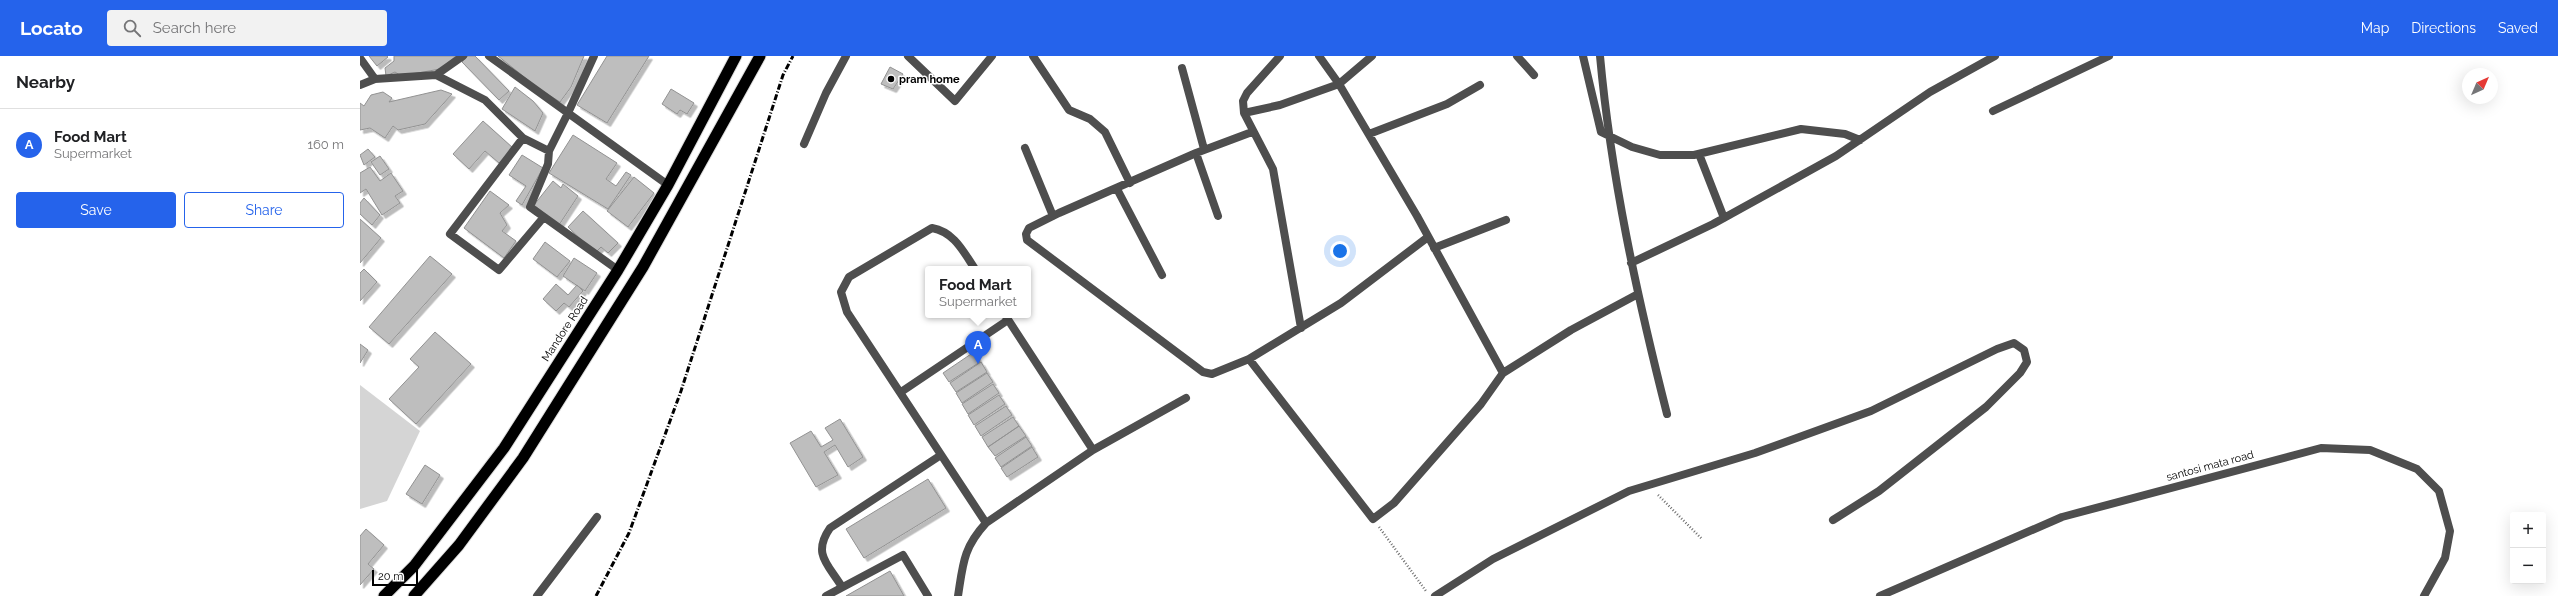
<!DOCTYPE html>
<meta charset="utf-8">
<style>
body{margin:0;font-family:Raleway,sans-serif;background:#f2f2f2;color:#202124}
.controls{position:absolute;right:12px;bottom:12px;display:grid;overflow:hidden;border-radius:4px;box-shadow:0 4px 16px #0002}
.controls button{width:36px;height:36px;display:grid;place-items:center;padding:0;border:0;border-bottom:1px solid #e0e0e0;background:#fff;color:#202124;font:20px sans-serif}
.compass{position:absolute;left:2102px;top:12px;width:36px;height:36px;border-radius:50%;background:#fff;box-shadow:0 4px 16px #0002;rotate:44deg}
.scale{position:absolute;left:12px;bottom:10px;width:46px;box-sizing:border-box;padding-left:4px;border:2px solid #000;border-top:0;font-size:11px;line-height:14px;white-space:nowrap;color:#000;-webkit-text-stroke:3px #fff;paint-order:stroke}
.you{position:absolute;left:980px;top:195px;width:14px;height:14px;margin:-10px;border:3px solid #fff;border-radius:50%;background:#1a73e8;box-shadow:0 0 0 6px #1a73e833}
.badge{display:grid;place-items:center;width:26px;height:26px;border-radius:50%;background:#2563eb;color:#fff;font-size:13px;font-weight:700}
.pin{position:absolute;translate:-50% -33px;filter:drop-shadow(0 1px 2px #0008)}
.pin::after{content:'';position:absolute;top:21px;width:14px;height:12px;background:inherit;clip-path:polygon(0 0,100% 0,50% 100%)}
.popup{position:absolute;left:565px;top:210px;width:106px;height:52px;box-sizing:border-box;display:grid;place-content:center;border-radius:4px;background:#fff;filter:drop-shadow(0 1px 3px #0005);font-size:13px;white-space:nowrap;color:#757577}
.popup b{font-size:15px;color:#202124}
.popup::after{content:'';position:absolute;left:50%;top:100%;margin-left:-8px;border:8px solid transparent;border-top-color:#fff}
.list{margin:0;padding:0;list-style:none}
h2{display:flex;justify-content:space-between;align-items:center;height:52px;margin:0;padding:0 16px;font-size:17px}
h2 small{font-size:13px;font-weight:400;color:#757577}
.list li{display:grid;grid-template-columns:26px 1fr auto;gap:12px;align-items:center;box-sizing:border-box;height:72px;padding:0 16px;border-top:1px solid #e0e0e0}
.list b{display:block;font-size:15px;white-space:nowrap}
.list p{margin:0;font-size:13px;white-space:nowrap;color:#757577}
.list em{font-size:13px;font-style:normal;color:#757577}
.actions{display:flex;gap:8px;padding:12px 16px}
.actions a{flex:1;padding:9px 0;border:1px solid #2563eb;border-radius:4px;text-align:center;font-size:14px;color:#2563eb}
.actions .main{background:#2563eb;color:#fff}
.icon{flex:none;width:22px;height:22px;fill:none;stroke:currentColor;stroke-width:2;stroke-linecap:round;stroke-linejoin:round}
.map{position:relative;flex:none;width:2198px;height:540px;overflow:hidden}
header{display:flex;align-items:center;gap:24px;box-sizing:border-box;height:56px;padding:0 20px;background:#2563eb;color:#fff}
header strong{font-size:19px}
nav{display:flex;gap:22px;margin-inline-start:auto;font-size:14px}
.search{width:280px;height:36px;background:#f2f2f2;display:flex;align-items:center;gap:10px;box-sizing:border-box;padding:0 14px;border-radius:4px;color:#757577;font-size:15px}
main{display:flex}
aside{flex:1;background:#fff}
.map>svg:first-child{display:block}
.green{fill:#d5d5d5}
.building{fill:#bebebe;stroke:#929292;filter:url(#shadow)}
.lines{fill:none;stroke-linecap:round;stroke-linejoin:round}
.trunk-casing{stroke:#dbdbdb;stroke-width:13}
.path{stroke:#707070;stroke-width:2.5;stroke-dasharray:1 2;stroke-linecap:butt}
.service{stroke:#4e4e4e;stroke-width:8}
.minor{stroke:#4e4e4e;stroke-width:8}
.trunk{stroke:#000;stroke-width:11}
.rail{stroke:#000;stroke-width:3;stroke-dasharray:6 2 1 2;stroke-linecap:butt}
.poi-dot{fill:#000;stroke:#fff;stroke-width:1.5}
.labels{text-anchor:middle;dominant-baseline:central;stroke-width:3;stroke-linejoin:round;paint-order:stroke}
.poi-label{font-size:11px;font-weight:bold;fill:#000;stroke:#fff;text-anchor:start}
.street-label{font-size:11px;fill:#000;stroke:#fff}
</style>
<header>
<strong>Locato</strong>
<div class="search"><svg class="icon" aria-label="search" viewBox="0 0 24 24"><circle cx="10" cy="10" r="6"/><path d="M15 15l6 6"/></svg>Search here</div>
<nav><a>Map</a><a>Directions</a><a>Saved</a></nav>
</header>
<main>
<aside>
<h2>Nearby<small></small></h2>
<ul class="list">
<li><span class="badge">A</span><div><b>Food Mart</b><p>Supermarket</p></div><em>160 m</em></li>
</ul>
<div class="actions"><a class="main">Save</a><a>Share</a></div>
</aside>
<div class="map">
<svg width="2198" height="540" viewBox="0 0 2198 540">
<defs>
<filter id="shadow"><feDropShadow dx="3.5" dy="3.5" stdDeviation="0" flood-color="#0004"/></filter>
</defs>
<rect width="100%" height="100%" fill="#fff"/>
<!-- green -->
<path class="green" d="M0,329L60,375L27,445L0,453Z"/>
<!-- building -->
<path class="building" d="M9,0H27L28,1L17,10Z
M34,0H96L80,13L41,20L35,16L26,20L25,12L34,5Z
M108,0H115L149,35L139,44L102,6Z
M138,0H224L211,31L200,46L178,32Z
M247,0H289L247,67L217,49Z
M530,11L543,18L533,33L521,28Z
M155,31L173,45L183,57L175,75L142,53Z
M311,33L334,47L327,58L320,54L317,58L302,48Z
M81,34L92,38L65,68L38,74L33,70L25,82L10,72L0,74V47L4,50L11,39L23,36L32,42L29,46Z
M123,65L153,92L139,107L125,95L109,113L93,98Z
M213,79L257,107L246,123L256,130L266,116L271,119L248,153L189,117Z
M8,93L15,101L4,109L0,99Z
M162,99L183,112L162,149L156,145L166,130L149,119Z
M20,100L29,113L20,119L11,106Z
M10,111L20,125L31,117L43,135L35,140L40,147L22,159L6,133L0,137V117Z
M274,121L294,137L268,171L247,155Z
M193,125L201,132L203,128L218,140L199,169L174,149Z
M130,135L149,149L140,157L147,169L142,175L156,185L144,202L104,172Z
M4,142L20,159L12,169L0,158V147Z
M223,155L258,187L248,197L241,191L235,197L208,171Z
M0,163L21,182L0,207Z
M185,186L210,205L197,221L173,203Z
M70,200L92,218L29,288L9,271Z
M214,202L237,217L225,235L203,220Z
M4,213L17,226L0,245V217Z
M196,228L208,239L217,229L223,235L209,251L204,247L196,255L183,243Z
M75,276L111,308L56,368L29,343L59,311L50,303Z
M0,288L8,294L0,307Z
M614,296L620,306L589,326L583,317Z
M621,306L627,316L596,336L590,327Z
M627,317L633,326L602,347L596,337Z
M633,328L639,337L608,358L602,348Z
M639,339L645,348L614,369L608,359Z
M646,350L652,359L621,380L615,370Z
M653,361L659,370L628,391L622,381Z
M480,363L503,401L488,411L475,389L464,396L478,419L456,431L430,387L451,375L461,391L473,384L465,372Z
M659,370L666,380L635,400L628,391Z
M666,381L672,390L641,411L635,402Z
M672,391L678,401L647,421L641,412Z
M65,409L80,419L62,448L46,438Z
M568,423L586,452L504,502L486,473Z
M6,473L24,489L8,508L14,513L0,529V480Z
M530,515L544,540H486Z"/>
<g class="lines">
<!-- trunk casing -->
<g class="trunk-casing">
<path id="trunk" d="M24,540L54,510L144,392L258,214L308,129L376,0
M54,540L99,489L163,402L283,211L400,0"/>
</g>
<!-- path -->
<path class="path" d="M1298,439L1342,483
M1019,471L1066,535"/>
<!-- service -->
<path class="service" d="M615,213C603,195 594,176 572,172L489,221L481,236L487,256L626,467
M645,259L733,394
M541,336L648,264
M482,531C468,508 452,498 470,472L581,399
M466,540L543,499L568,540
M598,540C603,508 603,492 626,467L733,394L826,342"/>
<!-- minor -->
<path class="minor" d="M234,0L208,57L308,129
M548,0L595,45L632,0
M673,0L709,54L730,63L745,76L770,127
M920,0L887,37L883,45L884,57L913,113L941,272
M1012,0L979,28L1057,160L1143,317L1211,274L1278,238
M1157,0L1174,19
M1223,0L1241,76L1272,91L1300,99H1334L1441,73L1485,78L1500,84
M1240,0C1251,121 1277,240 1307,358
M0,2L15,23L76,19L125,44L163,82L189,95L208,57L129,0
M822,12L844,93
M76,19L103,0
M0,29L15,23
M1633,55L1749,0
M884,57L920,49L979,28L959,0
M1009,78L1087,48L1120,29
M163,82L90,178L139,214L183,162
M444,88L466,37L486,0
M665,92L693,160
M189,95L188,108L170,151L258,214
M836,97L858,160
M1339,98L1364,162
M757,133L802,219
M1068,181L981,247L889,303L1013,463L1034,447L1121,348L1143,317
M1074,192L1146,164
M1271,207L1353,168L1476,100L1570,36L1635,0
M889,303L852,318L843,316L667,184L666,178L669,172L699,157L836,97L892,76
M177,540L237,461
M1075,540L1133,503L1269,435L1395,397L1511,355L1637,293L1654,287L1664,294L1667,306L1660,317L1626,351L1519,435L1473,464
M1520,540L1702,461L1961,392L2010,394L2057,413L2079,435L2090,475L2085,502L2064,540"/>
<!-- trunk -->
<use href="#trunk" class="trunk"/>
<!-- rail -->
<path class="rail" d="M236,540L269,477L321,335L423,19L433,0"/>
</g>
<!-- markers -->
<circle class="poi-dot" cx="531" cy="23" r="4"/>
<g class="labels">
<!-- poi labels -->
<g class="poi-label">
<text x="539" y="23">pram home</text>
</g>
<!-- street labels -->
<g class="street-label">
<text transform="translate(205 273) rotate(-57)">Mandore Road</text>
<text transform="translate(1850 410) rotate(-15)">santosi mata road</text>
</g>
</g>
</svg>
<div class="controls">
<button>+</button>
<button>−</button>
</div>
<svg class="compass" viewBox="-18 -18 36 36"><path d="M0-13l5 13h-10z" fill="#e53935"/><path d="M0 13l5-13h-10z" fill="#757577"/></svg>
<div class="scale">20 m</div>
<div class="you"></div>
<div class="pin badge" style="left:618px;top:308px">A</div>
<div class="popup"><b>Food Mart</b>Supermarket</div>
</div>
</main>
